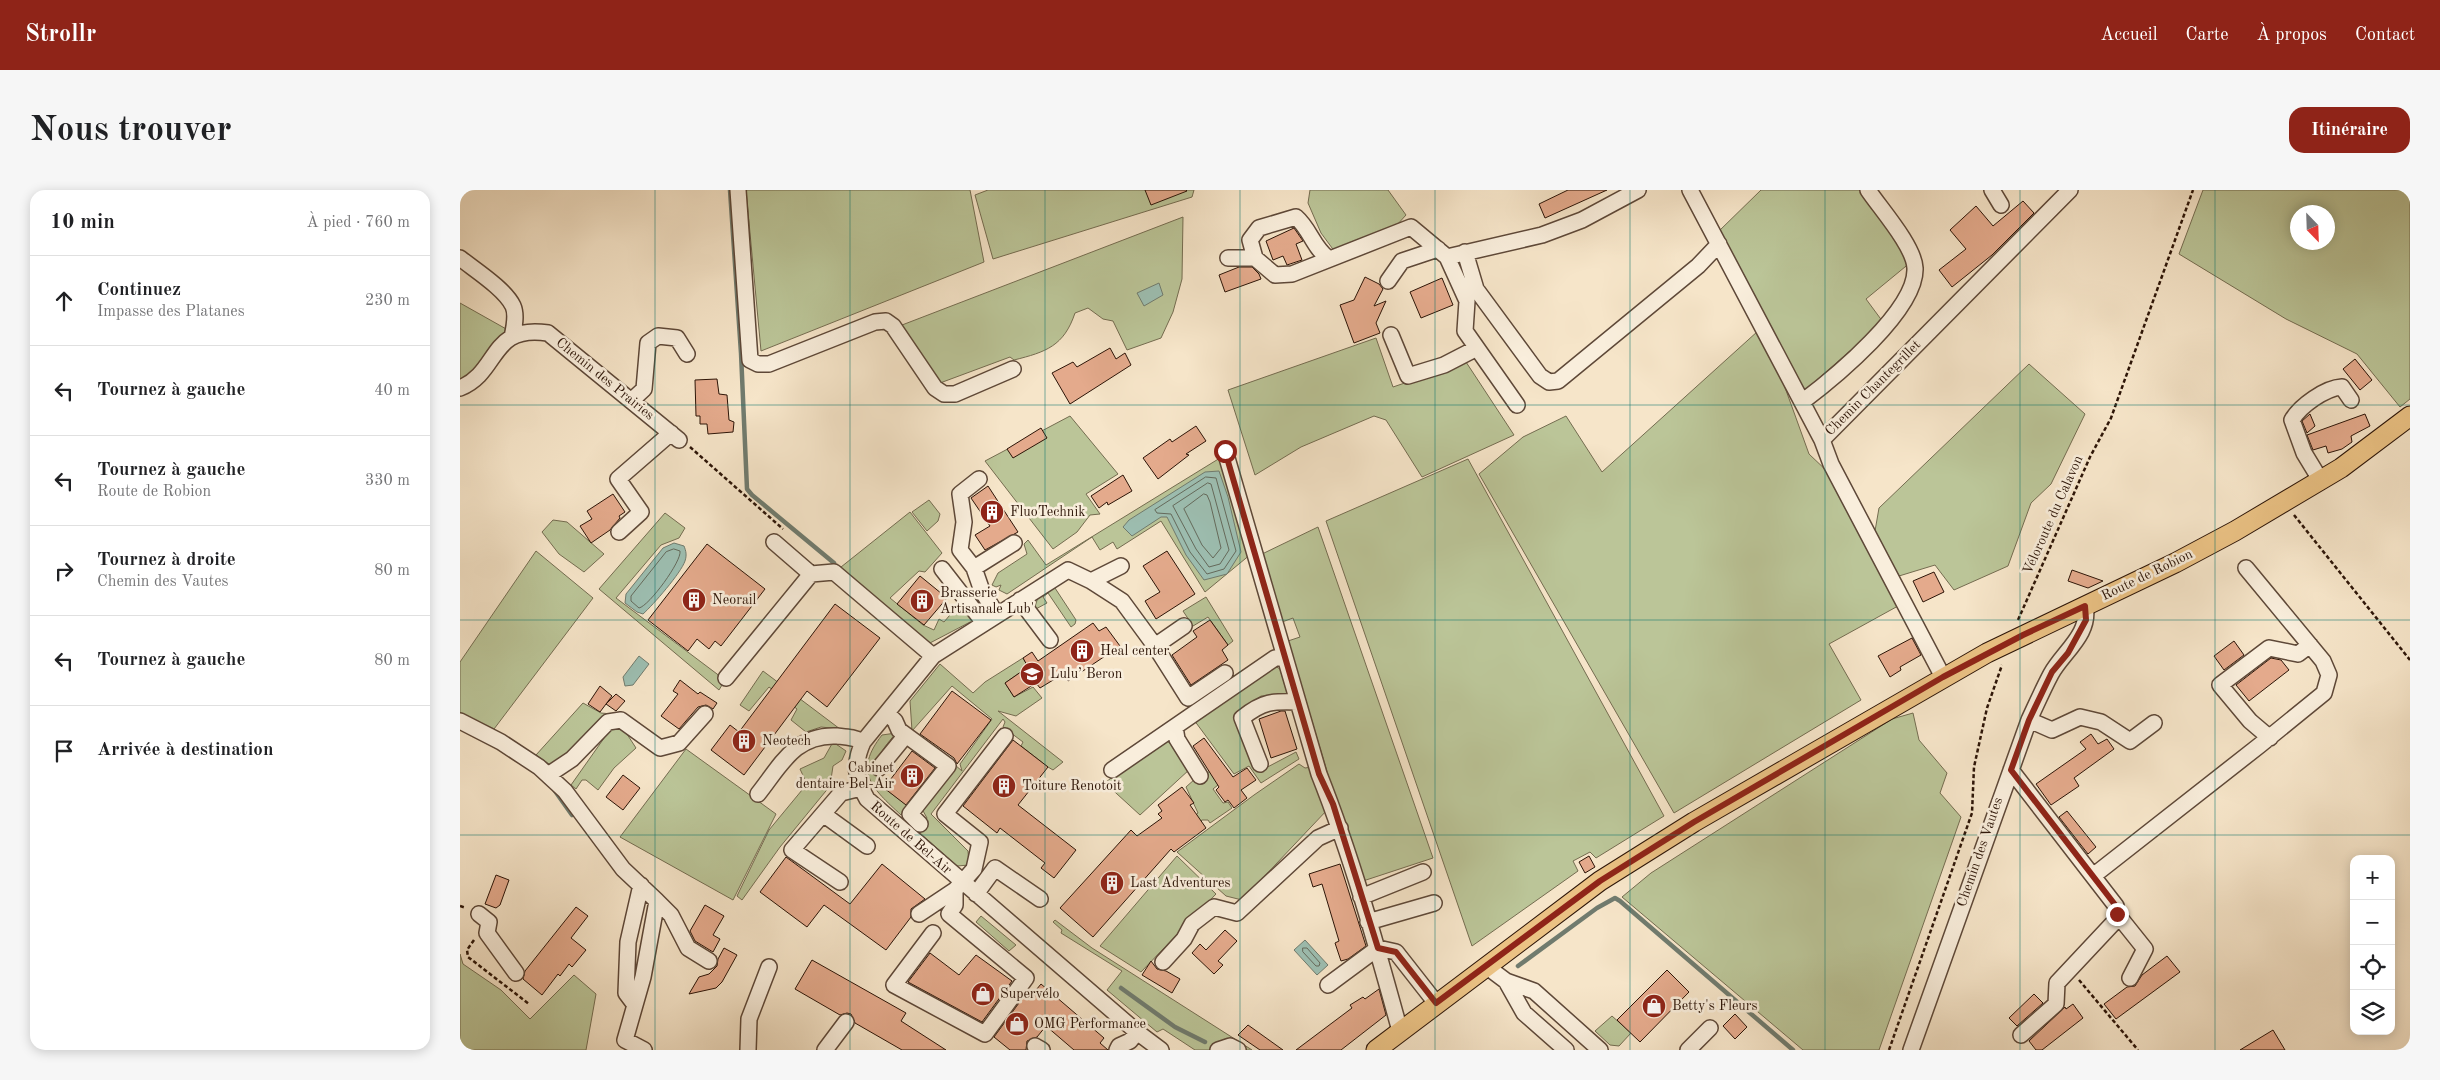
<!DOCTYPE html>
<html lang="fr">
<meta charset="utf-8">
<style>
body{margin:0;font-family:"Old Standard TT",serif;background:#f6f6f6;color:#202124}
.controls{position:absolute;right:15px;bottom:15px;display:grid;overflow:hidden;border-radius:10px;box-shadow:0 2px 12px #0003}
.controls button{width:45px;height:45px;display:grid;place-items:center;padding:0;border:0;border-bottom:1px solid #e0e0e0;background:#fff;color:#202124;font:25px sans-serif}
.compass{position:absolute;left:1830px;top:15px;width:45px;height:45px;border-radius:50%;background:#fff;box-shadow:0 2px 12px #0003;rotate:157deg}
.stop{position:absolute;width:15px;height:15px;margin:-11px;border:4px solid #8f2418;border-radius:50%;background:#fff}
.stop.end{background:#8f2418;border-color:#fff;box-shadow:0 1px 5px #0008}
.list{margin:0;padding:0;list-style:none}
h2{display:flex;justify-content:space-between;align-items:center;height:65px;margin:0;padding:0 20px;font-size:21px}
h2 small{font-size:16px;font-weight:400;color:#757577}
.list li{display:grid;grid-template-columns:32px 1fr auto;gap:15px;align-items:center;box-sizing:border-box;height:90px;padding:0 20px;border-top:1px solid #e0e0e0}
.list b{display:block;font-size:19px;white-space:nowrap}
.list p{margin:0;font-size:16px;white-space:nowrap;color:#757577}
.list em{font-size:16px;font-style:normal;color:#757577}
.icon{flex:none;width:28px;height:28px;fill:none;stroke:currentColor;stroke-width:2;stroke-linecap:round;stroke-linejoin:round}
.map{position:relative;flex:none;width:1950px;height:860px;overflow:hidden;border-radius:15px}
header{display:flex;align-items:center;gap:30px;box-sizing:border-box;height:70px;padding:0 25px;background:#8f2418;color:#fff}
header strong{font-size:24px}
nav{display:flex;gap:28px;margin-inline-start:auto;font-size:18px}
.intro{display:flex;align-items:center;justify-content:space-between;box-sizing:border-box;height:120px;padding:0 30px}
h1{margin:0;font-size:35px}
.button{padding:12px 22px;border-radius:15px;background:#8f2418;color:#fff;font-size:18px;font-weight:700}
main{display:flex;gap:30px;padding:0 30px}
aside{flex:1;background:#fff;border-radius:15px;box-shadow:0 2px 12px #0003}
.map>svg:first-child{display:block}
.green{fill:#bbc598;stroke:#746c50;fill-rule:evenodd}
.water{fill:#9dbfb2;stroke:#707b6e}
.lines{fill:none;stroke-linecap:round;stroke-linejoin:round}
.shore{stroke:#646a5c;stroke-width:1}
.stream{stroke:#707b6e;stroke-width:4.5}
.building{fill:#e4aa8c;stroke:#2c1407}
.minor-casing{stroke:#5e4838;stroke-width:18}
.major-casing{stroke:#2c1407;stroke-width:21}
.path{stroke:#2c1407;stroke-width:2.5;stroke-dasharray:4 2.5;stroke-linecap:butt}
.minor{stroke:#f9eedc;stroke-width:15}
.major{stroke:#ebc284;stroke-width:19}
.route{stroke:#8f2418;stroke-width:6}
.grid{fill:none;stroke:#0f766e;stroke-width:1;stroke-opacity:0.55}
.labels{text-anchor:middle;dominant-baseline:central;stroke-width:5;stroke-linejoin:round;paint-order:stroke}
.street-label{font-size:14px;fill:#2c1407;stroke:#f9eedc}
.poi-label{font-size:14px;fill:#2c1407;stroke:#f9eedc;text-anchor:start}
</style>
<header>
<strong>Strollr</strong>
<nav><a>Accueil</a><a>Carte</a><a>À propos</a><a>Contact</a></nav>
</header>
<div class="intro"><h1>Nous trouver</h1><a class="button">Itinéraire</a></div>
<main>
<aside>
<h2>10 min<small>À pied · 760 m</small></h2>
<ul class="list">
<li><svg class="icon" aria-label="ahead" viewBox="0 0 24 24"><path d="M12 20V5M6 11l6-6 6 6"/></svg><div><b>Continuez</b><p>Impasse des Platanes</p></div><em>230 m</em></li>
<li><svg class="icon" aria-label="left" viewBox="0 0 24 24"><path d="M17 20v-9H6M10 6l-5 5 5 5"/></svg><div><b>Tournez à gauche</b></div><em>40 m</em></li>
<li><svg class="icon" aria-label="left" viewBox="0 0 24 24"><path d="M17 20v-9H6M10 6l-5 5 5 5"/></svg><div><b>Tournez à gauche</b><p>Route de Robion</p></div><em>330 m</em></li>
<li><svg class="icon" aria-label="right" viewBox="0 0 24 24"><path d="M7 20v-9h11M14 6l5 5-5 5"/></svg><div><b>Tournez à droite</b><p>Chemin des Vautes</p></div><em>80 m</em></li>
<li><svg class="icon" aria-label="left" viewBox="0 0 24 24"><path d="M17 20v-9H6M10 6l-5 5 5 5"/></svg><div><b>Tournez à gauche</b></div><em>80 m</em></li>
<li><svg class="icon" aria-label="arrive" viewBox="0 0 24 24"><path d="M6 21V4h12l-3 4 3 4H6"/></svg><div><b>Arrivée à destination</b></div></li>
</ul>
</aside>
<div class="map">
<svg width="1950" height="860" viewBox="0 0 1950 860">
<rect width="100%" height="100%" fill="#f6e5c9"/>
<filter id="stains"><feTurbulence type="fractalNoise" baseFrequency=".004" numOctaves="4"/><feColorMatrix values="0 0 0 0 .2 0 0 0 0 .09 0 0 0 0 .02 0 0 0 .5 -.17"/></filter>
<radialGradient id="worn" r=".72"><stop offset=".6" stop-color="#630" stop-opacity="0"/><stop offset="1" stop-color="#630" stop-opacity=".3"/></radialGradient>
<!-- green -->
<path class="green" d="M286,0H510L524,72L301,161Z
M528,0H734L732,7L533,69L515,5Z
M850,0H928L946,25L936,36L875,62L861,43L848,13Z
M1301,0H1402L1451,72L1406,109L1423,132L1343,202L1258,42Z
M1743,0H1945L1950,2V209L1940,217L1897,164L1826,129L1719,64ZM1838,22H1868V52H1838Z
M723,27L722,89L713,122L701,148L667,160L653,131L643,129L628,118L615,123C604,156 586,162 554,170L550,167L480,193L442,135Z
M0,113L48,140L13,186L0,192Z
M1298,141L1323,192L1349,264L1369,283L1438,416L1369,454L1401,510L1214,623L1019,284L1063,247L1106,226L1142,282Z
M916,148L933,197L1006,172L1054,245L962,287L926,230L914,226L841,257L795,285L768,200Z
M1569,174L1625,224L1591,294L1571,313L1548,376L1494,400L1475,375L1439,386L1415,341L1419,318Z
M610,226L658,284L626,304L640,324L630,325L617,342L593,359L525,271Z
M760,268L791,364L745,402L701,331L657,359L653,352L640,360L632,347L547,404L539,400L541,395L536,397L532,395L538,383L567,364L564,354L568,350L586,375Z
M1008,269L1204,626L1136,668L1130,662L1113,671L1118,681L1012,756L866,331Z
M469,310L480,324L478,331L467,341L452,322Z
M450,322L482,363L465,382L459,381L430,408L463,435L474,440L479,429L484,432L495,419L501,423L507,420L512,431L468,454L376,381Z
M205,323L225,338L219,348L201,355L156,408L265,490L259,500L139,399Z
M93,330L107,332L144,364L124,382L99,364L82,342Z
M858,337L973,668L900,692L828,451L840,447L833,428L822,432L800,365Z
M76,361L133,408L34,539L0,523V472Z
M593,395L616,430L615,434L611,437L588,403L583,407L587,413L574,420L578,407Z
M746,407L773,451L768,455L748,427L733,436L723,421Z
M563,468L568,477L545,493L554,507L573,497L582,508L556,526L538,521L603,572L593,580L588,577L561,556L563,552L543,537L545,532L543,529L471,624L508,661L509,675L497,676L459,642L467,628L462,619L495,575L502,581L500,574L532,529L492,496L452,541L450,511L480,474L513,503L525,492Z
M815,476L820,479L828,506H801L774,526L800,581L836,562L839,569L801,593L789,576L774,584L734,530Z
M303,481L380,539L361,537L346,542L331,530L337,519L309,497L289,521L280,515Z
M123,513L141,523L152,524L113,563L92,576L76,565Z
M1453,523L1459,550L1487,583L1480,603L1501,627L1419,860H1343L1162,707L1191,683L1432,529Z
M154,534L165,541L176,558L154,578L138,600L126,590H122L116,599L111,595Z
M436,543C418,565 413,570 420,598H424L448,616L441,625C412,598 393,582 422,545Z
M704,549L714,556L730,579L680,625L645,593L686,559Z
M373,552L386,561L382,570L373,576L370,596L320,657L282,710L277,706L309,640L347,594L340,579L364,568Z
M226,559L316,624L273,710L160,647Z
M839,574L845,578L852,577L868,619L782,710L766,706L717,662L794,605Z
M756,580L763,591L753,599L763,613L768,612L772,618L750,633L748,630H742L728,642L723,635L738,623L726,597L735,589L742,594L745,583Z
M717,666L756,704L681,782L640,756Z
M521,726L556,755L549,761L516,732Z
M595,730L632,758L792,860H735L703,839L697,842L647,800L662,781L601,743L602,740L593,732Z
M0,764L3,774L41,800L70,829L114,785L136,804L126,860H0Z
M1152,826L1171,843L1159,856L1150,855L1135,841Z"/>
<!-- water -->
<path class="water" d="M699,93L703,105L684,116L677,103Z
M759,281L768,307L781,362L767,384L744,390L726,365L707,327H701L672,346L663,337L669,330L745,282Z
M214,353L224,356C226,361 227,365 225,371C221,383 193,415 183,424L177,422L165,413L166,404L203,358Z
M179,466L189,474L173,495L165,496L163,487Z
M845,750L868,775L857,785L834,760Z"/>
<g class="lines">
<!-- shore -->
<path class="shore" d="M746,287L756,288L776,361L764,379L747,384L730,362L711,324L697,323L695,320Z
M748,293L751,294L769,360L760,374L749,377L736,359L713,316Z
M744,304L747,305L750,312L761,358L753,368L742,355L724,319Z
M214,359L220,361C222,371 189,416 179,418L171,411V406L206,362Z
M843,758H847L860,773L859,776H856L843,762Z"/>
<!-- stream -->
<path class="stream" d="M270,0L281,163L287,299L292,305L374,373
M95,601L112,625
M1058,776L1137,718L1155,708L1160,711L1333,860
M661,798L715,837L745,852"/>
</g>
<!-- building -->
<path class="building" d="M685,0H726L727,1L691,15Z
M1147,0L1085,28L1079,14L1108,0Z
M1563,11L1574,23L1532,65L1492,97L1479,80L1506,59L1490,40L1516,16L1533,36Z
M834,38L843,51L836,54L842,70L827,75L823,66L813,70L806,51Z
M779,77H792L799,84L801,89L765,102L759,85Z
M905,87L919,94L923,99L914,116L926,111L916,133L920,143L894,153L880,115L894,110Z
M982,88L993,115L961,128L950,102Z
M650,158L656,169L665,163L671,175L610,214L592,183L613,172L617,177Z
M1895,169L1912,190L1900,200L1883,179Z
M257,189L259,204L267,205L269,230L274,232L273,242L248,244L247,234H240V226H236L235,190Z
M1850,224L1855,236L1847,243L1842,231Z
M1905,224L1910,236L1891,246L1892,252L1882,259L1868,263L1866,256L1853,260L1847,245Z
M736,236L746,251L726,264L729,265L698,289L683,268L710,249L712,252Z
M581,238L587,248L553,268L547,259Z
M663,285L672,301L648,315L647,312L639,318L631,306Z
M528,296L558,342L525,360L515,345L530,336L511,308Z
M153,304L165,322L159,326L160,328L150,340L131,353L120,336L132,329L127,321Z
M247,354L305,399L261,456L255,451L249,459L237,449L228,461L188,430Z
M707,361L735,404L696,429L685,411L700,402L683,376Z
M1612,380L1643,391L1628,398L1608,391Z
M1474,382L1484,402L1463,412L1453,391Z
M460,386L487,408L464,435L437,414Z
M375,414L420,448L367,517L347,501L284,585L251,560L270,535L279,542Z
M750,430L768,455L762,460L768,470L731,495L712,465L737,447L733,441Z
M633,433L639,441L646,437L660,456L608,491L603,484L580,498L576,493L554,507L545,493L568,477L563,468L572,462L578,471Z
M1452,448L1461,465L1440,477L1441,480L1430,487L1418,466Z
M1774,451L1784,465L1764,480L1754,466Z
M1811,468L1821,470L1829,480L1789,511L1776,495Z
M220,490L238,504L240,502L257,513L253,519L246,515L238,517L219,539L201,526L218,504L213,501Z
M140,496L152,506L140,522L128,514Z
M492,501L531,530L497,574L494,568L460,544Z
M156,504L165,511L156,521L146,514Z
M821,521H825L837,559L811,568L799,529Z
M1631,544L1638,554L1647,549L1654,559L1614,588L1619,596L1591,615L1576,594L1626,559L1620,552Z
M744,548L773,587L787,578L796,590L781,600L787,608L774,618L768,610L765,612L756,600L759,597L733,556Z
M553,550L588,577L558,615L616,660L594,688L581,678L585,673L540,638L537,643L503,616Z
M452,561L475,578L446,615L424,598Z
M163,585L180,598L163,620L146,607Z
M722,597L734,613L730,615L746,638L714,662L711,659L633,747L600,718L671,640L677,646L702,628L698,624L702,621L698,615Z
M1607,621L1636,657L1628,664L1599,627Z
M1129,666L1135,677L1125,683L1119,672Z
M326,667L390,714L422,674L465,709L451,719V727L426,760L364,715L347,737L300,702Z
M880,674L906,756L888,769L881,771L875,753L879,751L862,694L853,697L849,684Z
M36,685L49,690L40,715L36,718L25,714Z
M245,715L264,726L253,745L260,749L253,762L235,751L230,741Z
M116,717L128,726L111,748L126,760L112,777L109,774L100,786L98,784L82,805L63,789L65,781Z
M765,740L777,751L758,771L763,775L754,784L732,763L740,754L746,760Z
M264,758L277,765L262,792L256,798L229,804L239,787L249,784L257,776L258,769Z
M470,763L499,785L516,765L552,791L522,832L448,792Z
M1707,766L1720,782L1656,829L1644,814L1667,797L1675,796L1682,785Z
M352,770L446,823L441,831L486,860H442L395,833L391,824L387,823L380,825L335,799Z
M691,771L697,779L706,781L720,789L712,803L682,785Z
M1207,780L1229,802L1180,852L1157,830Z
M581,794L644,848L640,853L648,860H614L586,836L577,847L567,851L566,860H550L534,847L567,802L571,806Z
M919,799L926,825L881,860H836L892,818L890,815L903,807L905,809Z
M1574,804L1583,813L1557,836L1549,828Z
M1613,814L1623,828L1582,860H1576L1569,851L1605,817L1606,819Z
M1275,824L1287,837L1275,849L1263,836Z
M788,835L823,860H800L778,845Z
M1813,840L1825,860H1780Z"/>
<g class="lines">
<!-- minor casing -->
<g class="minor-casing">
<path id="minor" d="M278,0L290,170L298,174H309L415,132L426,131L433,136L475,198L484,204H495L553,179
M1230,0L1362,250
M1532,0L1541,15
M1005,62L1016,99L1080,186L1089,192L1098,191L1238,76L1259,54
M0,68C15,80 45,99 53,116C57,125 54,138 52,147
M768,68H795L815,85L832,84L951,37L987,67
M795,68L790,50L799,38L836,27C850,39 853,57 868,68
M928,91L942,71L978,59
M931,145L948,186L984,175L1017,158
M0,198C40,182 29,134 88,143L219,250
M171,211L184,199L188,153L198,146L217,148L227,164
M1342,212C1374,188 1457,120 1455,78C1454,56 1420,18 1408,0
M1057,215L1005,141L1007,111L987,67L1082,45L1122,30L1178,0
M765,261L859,584C892,667 916,754 940,841
M1861,291L1844,263L1832,230C1840,216 1865,198 1882,197L1891,210
M159,342L181,322L158,289L211,243
M314,352L351,384L374,382L473,466
M514,378L500,360L504,332L500,304L519,289
M482,379L524,433
M631,391L661,376
M560,410L590,450
M537,425L522,401L514,378L554,353
M695,456L728,508L765,483
M1483,487L1371,274L1362,250L1610,0
M266,488L351,384
M427,523L435,531L439,540L488,576L450,624L460,634
M1569,530L1592,540L1620,527L1641,532L1670,551L1694,533
M0,531L41,552L79,577L105,601L163,679L197,711L183,787L165,850L184,860
M715,537L717,549L740,586
M1810,548L1790,531L1760,495L1809,458L1838,464L1850,455
M800,574L782,528C803,511 813,511 838,512
M419,578L446,545
M652,580L815,468L825,467
M1551,580L1656,716L1657,729L1597,793L1596,814L1561,845
M88,585L112,569L148,532L161,530L200,558L219,553L245,524
M298,604C321,575 335,544 377,546C387,547 394,547 403,552
M363,624L407,656
M1633,686L1800,555L1864,503L1869,485L1863,471L1786,378
M380,692L332,660L381,603L401,598
M516,704L535,678L580,709
M901,707L963,682
M197,711L211,725L228,758L249,771
M19,724L29,732L27,743L56,783
M459,724L495,700L506,688L514,679L520,652L485,624L545,546
M1657,724L1685,759L1670,788
M908,732L974,713
M473,743L434,795L525,844L566,788L489,724L495,715V700
M703,772L724,749L732,734L754,717L777,723L858,648L880,638
M1026,776L1046,791L1074,801L1140,860
M1046,791L1064,823L1106,860
M868,795L918,758L936,762L976,813
M175,815L166,803L168,752L181,695
M575,856L582,860
M288,860L289,829L309,777
M365,860L386,832
M657,860L659,856L670,851L677,842
M701,860L677,842L407,609C395,588 393,575 403,552L473,466L608,380L631,391L662,411L695,456L724,436
M758,860L770,856L778,860
M1228,860L1250,838
M1451,860L1569,530C1576,515 1583,499 1591,484C1603,462 1631,444 1625,416"/>
</g>
<!-- major casing -->
<g class="major-casing">
<path id="major" d="M916,860L1140,691L1234,632L1527,463L1715,373L1775,341L1881,278L1950,226"/>
</g>
<!-- path -->
<path class="path" d="M230,257L323,339
M1834,325L1950,470
M1558,430L1630,267L1651,228L1733,0
M0,716L6,718
M14,750L7,760L8,767L69,814
M1619,790L1678,860
M1429,860L1512,623L1514,577L1527,518L1542,475"/>
<!-- minor -->
<use href="#minor" class="minor"/>
<!-- major -->
<use href="#major" class="major"/>
</g>
<g class="lines">
<!-- route -->
<path class="route" d="M765,261L859,584L873,614L918,758L936,762L976,813L1140,691L1234,632L1483,487L1563,445L1625,416L1626,430L1608,463L1592,482L1569,530L1551,580L1656,716L1657,724"/>
</g>
<!-- grid -->
<path class="grid" d="M195,0V860M390,0V860M585,0V860M780,0V860M975,0V860M1170,0V860M1365,0V860M1560,0V860M1755,0V860M0,215H1950M0,430H1950M0,645H1950"/>
<!-- icons -->
<defs>
<g id="building-disc" transform="scale(1.25)"><circle r="9.5" fill="#8f2418" stroke="#f9eedc"/><path d="M-4-6H4V6H1V3H-1V6H-4ZM-2.5-4.3h1.7v1.8h-1.7ZM.8-4.3h1.7v1.8H.8ZM-2.5-1h1.7V.8h-1.7ZM.8-1h1.7V.8H.8Z" fill="#fff"/></g>
<g id="school-disc" transform="scale(1.25)"><circle r="9.5" fill="#8f2418" stroke="#f9eedc"/><path d="M0-5L7-2L0 1L-7-2ZM-4 1L0 2.5L4 1V4Q0 6-4 4Z" fill="#fff"/></g>
<g id="shop-disc" transform="scale(1.25)"><circle r="9.5" fill="#8f2418" stroke="#f9eedc"/><path d="M-5-2.5h2.3a2.7 3.5 0 0 1 5.4 0H5L5.5 6h-11ZM-1.5-2.5h3a1.5 2.3 0 0 0-3 0Z" fill="#fff"/></g>
</defs>
<g fill-rule="evenodd">
<use href="#building-disc" x="532" y="322"/>
<use href="#building-disc" x="234" y="410"/>
<use href="#building-disc" x="462" y="411"/>
<use href="#building-disc" x="622" y="461"/>
<use href="#school-disc" x="572" y="484"/>
<use href="#building-disc" x="284" y="551"/>
<use href="#building-disc" x="452" y="586"/>
<use href="#building-disc" x="544" y="596"/>
<use href="#building-disc" x="652" y="693"/>
<use href="#shop-disc" x="523" y="804"/>
<use href="#shop-disc" x="1194" y="816"/>
<use href="#shop-disc" x="557" y="834"/>
</g>
<g class="labels">
<!-- street labels -->
<g class="street-label">
<text transform="translate(145 189) rotate(39)">Chemin des Prairies</text>
<text transform="translate(1413 198) rotate(-45)">Chemin Chantegrillet</text>
<text transform="translate(1593 325) rotate(-66)">Véloroute du Calavon</text>
<text transform="translate(1687 385) rotate(-26)">Route de Robion</text>
<text transform="translate(451 648) rotate(41)">Route de Bel-Air</text>
<text transform="translate(1520 662) rotate(-71)">Chemin des Vautes</text>
</g>
<!-- poi labels -->
<g class="poi-label">
<text x="550" y="322">FluoTechnik</text>
<text x="480" y="403">Brasserie<tspan x="480" dy="16">Artisanale Lub'</tspan></text>
<text x="252" y="410">Neorail</text>
<text x="640" y="461">Heal center</text>
<text x="590" y="484">Lulu’ Beron</text>
<text x="302" y="551">Neotech</text>
<text x="434" y="578" text-anchor="end">Cabinet<tspan x="434" dy="16">dentaire Bel-Air</tspan></text>
<text x="562" y="596">Toiture Renotoit</text>
<text x="670" y="693">Last Adventures</text>
<text x="540" y="804">Supervélo</text>
<text x="1212" y="816">Betty's Fleurs</text>
<text x="574" y="834">OMG Performance</text>
</g>
</g>
<rect width="100%" height="100%" filter="url(#stains)"/>
<rect width="100%" height="100%" fill="url(#worn)"/>
</svg>
<div class="controls">
<button>+</button>
<button>−</button>
<button><svg class="icon" aria-label="locate" viewBox="0 0 24 24"><circle cx="12" cy="12" r="6"/><path d="M12 2v4M12 18v4M2 12h4M18 12h4"/></svg></button>
<button><svg class="icon" aria-label="layers" viewBox="0 0 24 24"><path d="M12 4l9 5-9 5-9-5zM3 14l9 5 9-5"/></svg></button>
</div>
<svg class="compass" viewBox="-18 -18 36 36"><path d="M0-13l5 13h-10z" fill="#e53935"/><path d="M0 13l5-13h-10z" fill="#757577"/></svg>
<div class="stop" style="left:765px;top:261px"></div>
<div class="stop end" style="left:1657px;top:724px"></div>
</div>
</main>
